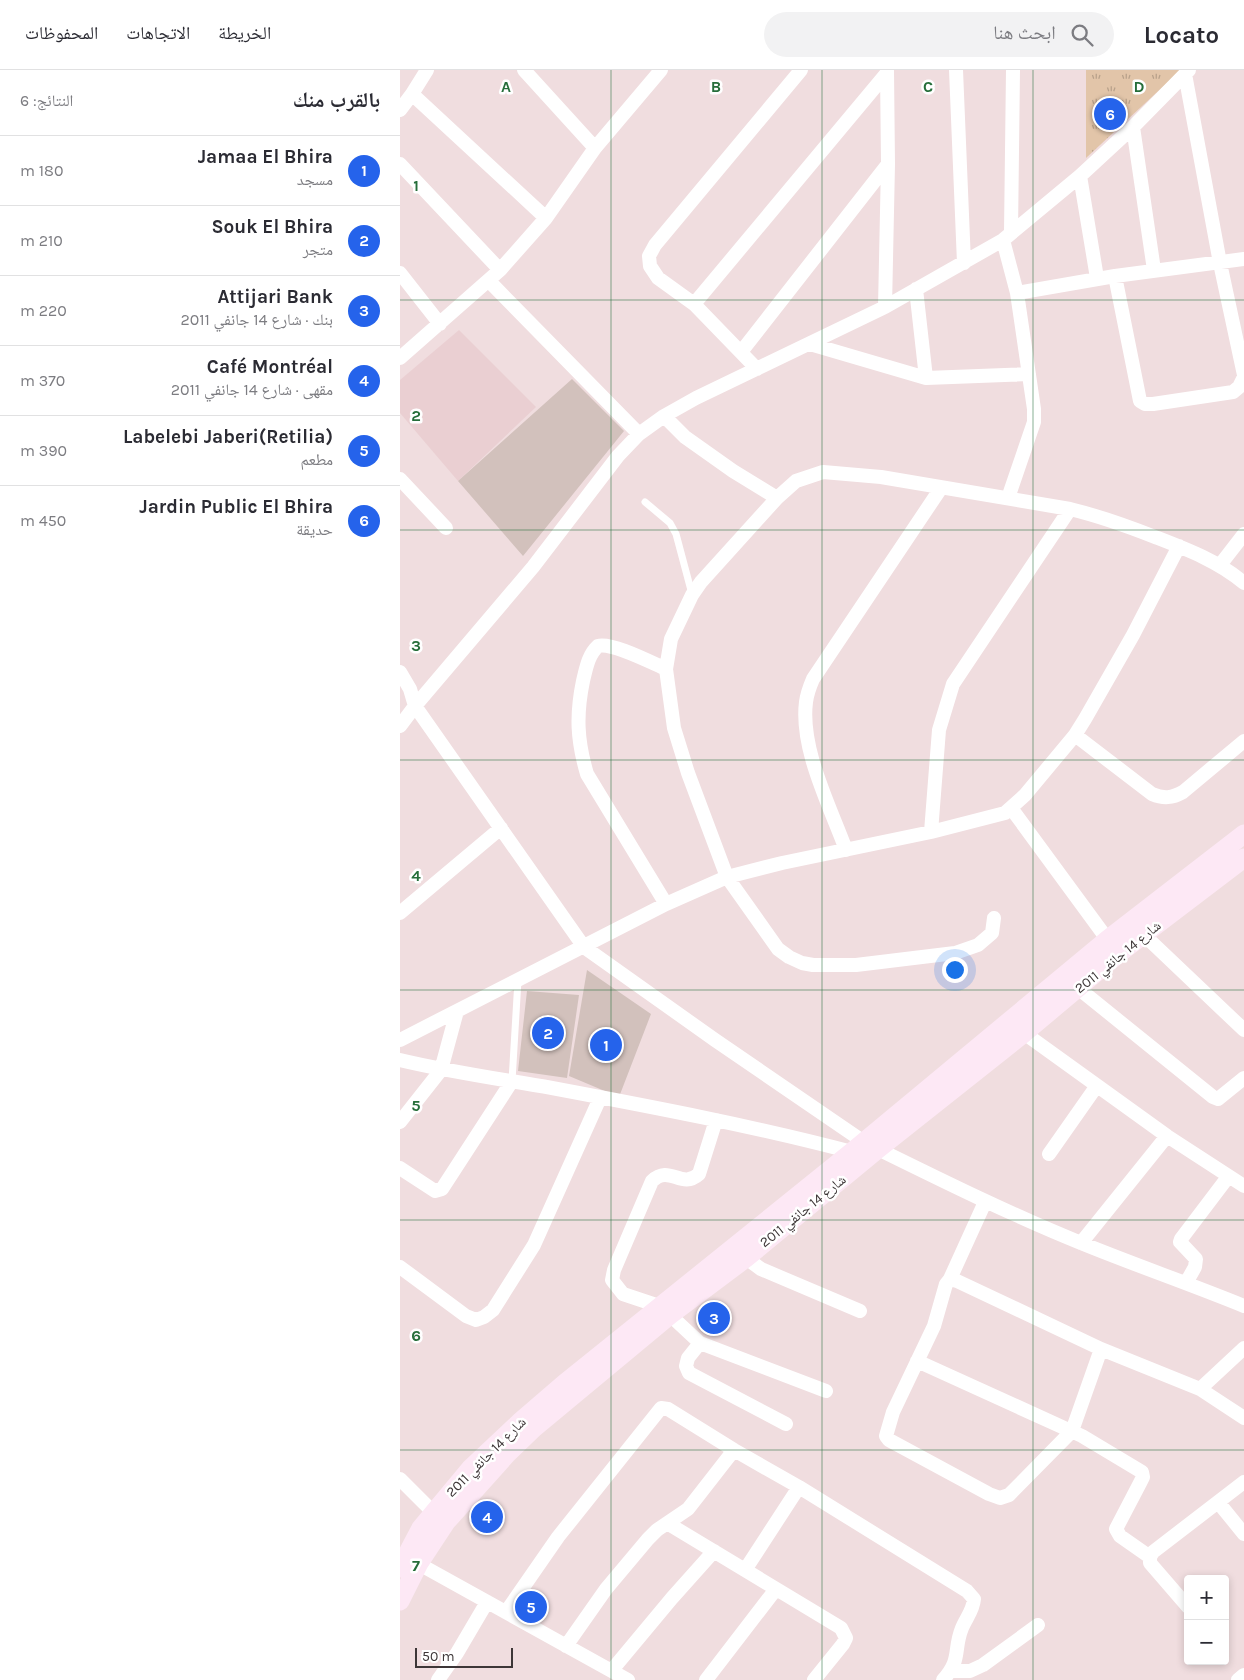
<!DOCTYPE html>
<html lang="ar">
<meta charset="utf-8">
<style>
body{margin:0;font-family:Karla,"Noto Naskh Arabic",sans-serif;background:#f2f2f3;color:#2b2b33;direction:rtl}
.controls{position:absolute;right:15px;bottom:15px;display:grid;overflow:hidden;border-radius:5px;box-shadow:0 2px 8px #0003}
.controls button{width:45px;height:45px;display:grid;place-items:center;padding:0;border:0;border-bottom:1px solid #e1e1e2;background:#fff;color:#2b2b33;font:25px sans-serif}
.scale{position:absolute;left:15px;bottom:12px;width:98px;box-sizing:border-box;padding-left:5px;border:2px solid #3d3637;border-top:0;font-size:14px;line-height:18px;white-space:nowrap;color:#3d3637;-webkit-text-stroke:4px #fff;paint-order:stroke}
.you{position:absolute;left:554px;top:899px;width:18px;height:18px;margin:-12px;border:4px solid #fff;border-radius:50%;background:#1a73e8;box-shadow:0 0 0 8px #1a73e833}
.badge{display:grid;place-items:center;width:32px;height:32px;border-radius:50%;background:#2563eb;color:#fff;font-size:16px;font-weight:700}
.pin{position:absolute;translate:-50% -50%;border:2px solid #fff;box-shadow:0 1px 5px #0006}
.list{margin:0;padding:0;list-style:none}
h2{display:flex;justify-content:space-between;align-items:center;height:65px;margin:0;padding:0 20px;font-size:21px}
h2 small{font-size:16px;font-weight:400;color:#7c7c81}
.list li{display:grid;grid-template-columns:32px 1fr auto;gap:15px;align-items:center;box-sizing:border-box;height:70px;padding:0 20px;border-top:1px solid #e1e1e2}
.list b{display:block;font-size:19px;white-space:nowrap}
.list p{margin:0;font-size:16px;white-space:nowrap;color:#7c7c81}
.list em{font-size:16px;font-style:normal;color:#7c7c81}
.icon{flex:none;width:28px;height:28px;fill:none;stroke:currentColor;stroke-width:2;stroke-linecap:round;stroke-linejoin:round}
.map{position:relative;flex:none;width:844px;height:1610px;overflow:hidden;direction:ltr}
header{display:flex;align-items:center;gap:30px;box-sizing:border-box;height:70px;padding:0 25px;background:#fff;border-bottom:1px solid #e1e1e2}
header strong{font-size:24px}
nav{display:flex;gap:28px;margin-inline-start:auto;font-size:18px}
.search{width:350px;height:45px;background:#f2f2f3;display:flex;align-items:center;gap:12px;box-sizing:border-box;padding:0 18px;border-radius:28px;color:#7c7c81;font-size:19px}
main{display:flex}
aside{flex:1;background:#fff}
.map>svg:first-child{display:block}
.built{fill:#eacfd2}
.grass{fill:url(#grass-tufts)}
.building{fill:#d2c1bc}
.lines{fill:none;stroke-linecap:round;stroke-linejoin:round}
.service{stroke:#fff;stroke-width:7}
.minor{stroke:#fff;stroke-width:14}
.secondary{stroke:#fde8f5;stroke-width:19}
.grid{fill:none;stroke:#266e3a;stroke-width:1;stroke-opacity:0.55}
.labels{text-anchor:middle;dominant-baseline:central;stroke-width:5;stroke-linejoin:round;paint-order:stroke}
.street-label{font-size:14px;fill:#3d3637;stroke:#fff}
.grid-label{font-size:16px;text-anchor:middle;font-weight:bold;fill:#266e3a;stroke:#fff;stroke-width:5;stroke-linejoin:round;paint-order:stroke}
</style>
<header>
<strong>Locato</strong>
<div class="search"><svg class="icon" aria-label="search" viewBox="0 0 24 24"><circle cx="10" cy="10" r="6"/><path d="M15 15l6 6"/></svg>ابحث هنا</div>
<nav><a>الخريطة</a><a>الاتجاهات</a><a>المحفوظات</a></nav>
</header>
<main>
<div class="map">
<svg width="844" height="1610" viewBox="0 0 844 1610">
<defs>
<pattern id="grass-tufts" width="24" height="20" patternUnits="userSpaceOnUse" patternTransform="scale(1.25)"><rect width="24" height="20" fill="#e2c5a9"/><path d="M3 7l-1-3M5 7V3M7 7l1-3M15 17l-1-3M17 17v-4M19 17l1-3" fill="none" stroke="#b8a18a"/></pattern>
</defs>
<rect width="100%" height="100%" fill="#f0dddf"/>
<!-- built -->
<path class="built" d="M59,260L136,337L58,411L0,343V310Z"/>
<!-- grass -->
<path class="grass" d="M686,0H781L686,88Z"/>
<!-- building -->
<path class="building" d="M172,309L224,361L123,486L58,411Z
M187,900L251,944L219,1027L169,1006Z
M127,921L179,925L167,1008L118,1001Z"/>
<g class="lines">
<!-- service -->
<path class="service" d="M245,432L270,453L276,464L292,524
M112,1011L118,910"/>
<!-- minor -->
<path class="minor" d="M124,0L195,78
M556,0L564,193
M785,4L820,193L844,305
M12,24L146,148
M0,40L12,24L27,0
M733,57L754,200
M0,94L100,200
M680,106L697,208
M611,162L613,0
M603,170L617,223L634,339V352L608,428
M0,203L40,254
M715,206L740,331L745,334H753L833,322L839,317L844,307
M89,211L239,364
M516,219L526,308
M617,223L715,206L844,189
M294,234L486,4
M485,237L488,94L487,1
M410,274L526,308L629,304
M341,282L488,94
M0,288L100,200L146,148L195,78L261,0
M357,299L294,234L258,208L250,196L249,186L255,175L401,0
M264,346L285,367L333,401L377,428
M0,409L46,458
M820,495L844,464
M266,599C252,593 212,572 198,576C188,585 186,599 183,611C176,645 177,670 187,704L266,834
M0,602L10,619L15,636L184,877L315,970L464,1072L478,1079C545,1112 612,1145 681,1173C735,1195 790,1214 844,1236
M0,656L15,636L133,497L218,386L239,364L264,346L296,328L485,237L603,170L680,106L733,57L789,0
M675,665L752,724C764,729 772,728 783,722L844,671
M611,738L713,877
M531,762L539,660L553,614L670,439
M446,780C430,736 400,679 406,632C407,624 410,616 413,609L541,418
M0,843L101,758
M594,848L592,863L578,875L555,883L456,895H413L402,893L389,887L378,879L327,807L288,703L274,658L266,599L271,569L292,525L301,512L377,428L396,411L423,402L481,407L670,439C699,446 727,456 755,467C786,479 818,491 844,513
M744,865L844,960
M678,918L813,1027L818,1029L844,1008
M624,963L767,1066L844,1116
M0,970L266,834L327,807L382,793L531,762L605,743L625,725L675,665L685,649L733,565L779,476
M0,990C50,1002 101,1009 152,1018C253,1037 353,1056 452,1082
M0,1052L41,1000L57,941
M649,1084L696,1017
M0,1098L35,1121L42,1119L112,1011
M681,1173L767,1066
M346,1188L361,1199L460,1241
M0,1197L66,1246L76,1250L84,1247L93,1240L134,1175L200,1028
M550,1209L585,1132
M786,1213L795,1197L796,1189L780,1172L781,1169L828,1107
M259,1236L223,1224L212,1210L214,1200L252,1111C270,1094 281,1120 299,1104L316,1050
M270,1245L300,1273L426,1321
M300,1273L288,1288L286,1296L289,1303L386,1354
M701,1279L672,1361L609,1425L600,1428L589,1424L489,1370L486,1366L493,1342L534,1256L546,1214L550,1209L557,1211L701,1279L800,1319L844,1348
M517,1291L682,1366L742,1402L743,1407L740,1413L716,1459L720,1466L750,1487
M800,1319L844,1278
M0,1409L33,1442
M818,1432L844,1464
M267,1453L441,1558L446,1568L443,1574L414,1610
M10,1489L228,1610
M345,1500L399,1417
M788,1537L750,1493V1487L753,1482L844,1412
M106,1542L158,1467L261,1338L268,1339L334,1380L399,1417L567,1521L574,1529C573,1541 566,1548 562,1558C553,1580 562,1589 543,1610
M166,1576L206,1519L248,1469L257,1460L288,1439L334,1380
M212,1600L272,1528L314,1481
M551,1601H570L583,1595L638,1555
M38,1610L57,1583L87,1532
M306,1610L376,1519
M838,1610L844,1605"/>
<!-- secondary -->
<path class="secondary" d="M0,1498L21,1458L70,1399L121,1351L164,1314L452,1082L707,870L844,764
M0,1531L19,1493L46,1452L107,1384L134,1358L270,1245L346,1188L478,1079L624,963L718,884L844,788"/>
</g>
<!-- grid -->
<path class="grid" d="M211,0V1610M422,0V1610M633,0V1610M0,230H844M0,460H844M0,690H844M0,920H844M0,1150H844M0,1380H844"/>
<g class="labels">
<!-- street labels -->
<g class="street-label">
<text transform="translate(718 887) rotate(-39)">شارع 14 جانفي 2011</text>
<text transform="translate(403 1141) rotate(-39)">شارع 14 جانفي 2011</text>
<text transform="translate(86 1387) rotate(-45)">شارع 14 جانفي 2011</text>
</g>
</g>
<g class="grid-label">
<text x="106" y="22">A</text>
<text x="316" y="22">B</text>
<text x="528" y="22">C</text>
<text x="739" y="22">D</text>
<text x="16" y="121">1</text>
<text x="16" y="351">2</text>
<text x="16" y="581">3</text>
<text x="16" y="811">4</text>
<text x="16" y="1041">5</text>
<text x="16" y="1271">6</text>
<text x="16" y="1501">7</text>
</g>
</svg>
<div class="controls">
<button>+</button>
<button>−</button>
</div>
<div class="scale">50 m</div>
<div class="you"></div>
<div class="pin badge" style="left:206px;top:975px">1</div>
<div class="pin badge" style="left:148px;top:963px">2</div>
<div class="pin badge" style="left:314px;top:1248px">3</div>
<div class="pin badge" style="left:87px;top:1447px">4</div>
<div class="pin badge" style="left:131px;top:1537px">5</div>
<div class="pin badge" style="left:710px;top:44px">6</div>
</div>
<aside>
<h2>بالقرب منك<small>النتائج: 6</small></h2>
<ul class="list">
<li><span class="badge">1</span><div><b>Jamaa El Bhira</b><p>مسجد</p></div><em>180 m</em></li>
<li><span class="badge">2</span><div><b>Souk El Bhira</b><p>متجر</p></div><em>210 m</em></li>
<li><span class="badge">3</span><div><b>Attijari Bank</b><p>بنك · شارع 14 جانفي 2011</p></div><em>220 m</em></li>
<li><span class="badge">4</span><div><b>Café Montréal</b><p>مقهى · شارع 14 جانفي 2011</p></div><em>370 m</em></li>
<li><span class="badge">5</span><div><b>Labelebi Jaberi(Retilia)</b><p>مطعم</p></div><em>390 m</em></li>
<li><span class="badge">6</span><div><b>Jardin Public El Bhira</b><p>حديقة</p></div><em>450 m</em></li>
</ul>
</aside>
</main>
